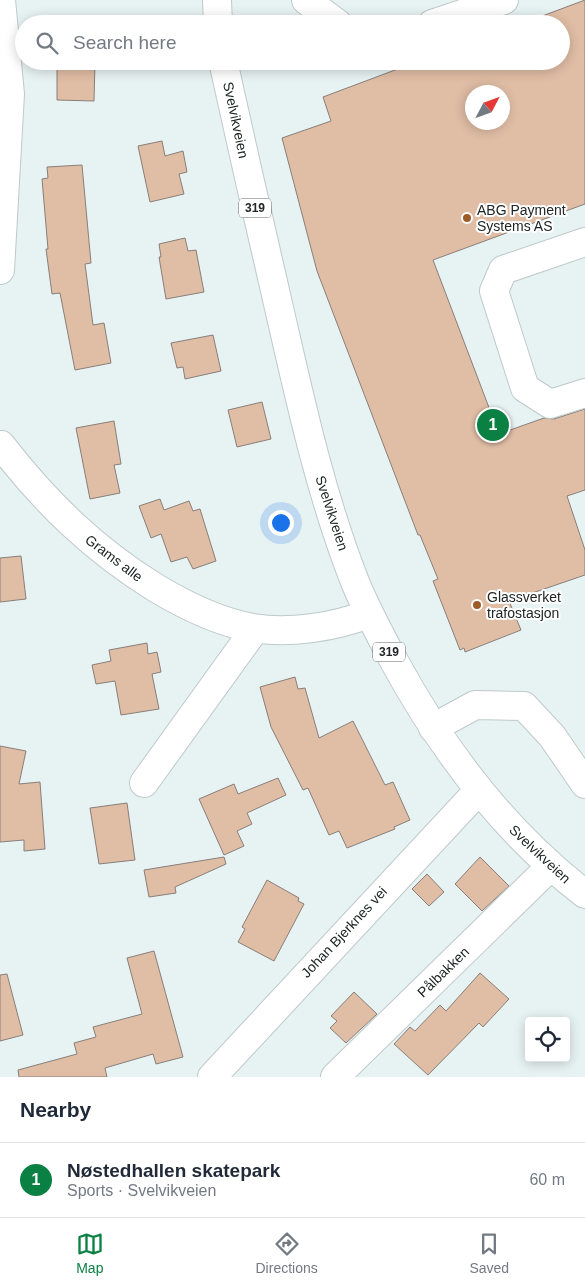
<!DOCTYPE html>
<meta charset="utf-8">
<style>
body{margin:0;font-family:Arial,sans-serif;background:#f6f6f7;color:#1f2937}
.controls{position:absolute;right:15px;bottom:15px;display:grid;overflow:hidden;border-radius:5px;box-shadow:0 2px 12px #0003}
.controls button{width:45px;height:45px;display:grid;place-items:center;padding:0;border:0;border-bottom:1px solid #e0e1e3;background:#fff;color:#1f2937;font:25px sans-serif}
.compass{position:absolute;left:465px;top:85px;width:45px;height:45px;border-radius:50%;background:#fff;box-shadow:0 2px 12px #0003;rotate:49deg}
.you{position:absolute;left:280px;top:522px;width:18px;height:18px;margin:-12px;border:4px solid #fff;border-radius:50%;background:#1a73e8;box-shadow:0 0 0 8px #1a73e833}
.badge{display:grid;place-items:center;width:32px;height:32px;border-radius:50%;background:#0b8043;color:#fff;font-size:16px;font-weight:700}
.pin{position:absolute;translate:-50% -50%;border:2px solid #fff;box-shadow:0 1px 5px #0006}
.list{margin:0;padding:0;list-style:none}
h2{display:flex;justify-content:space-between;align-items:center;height:65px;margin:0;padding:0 20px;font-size:21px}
h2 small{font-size:16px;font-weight:400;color:#747a83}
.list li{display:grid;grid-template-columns:32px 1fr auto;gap:15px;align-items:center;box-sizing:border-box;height:75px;padding:0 20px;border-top:1px solid #e0e1e3}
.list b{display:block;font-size:19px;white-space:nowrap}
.list p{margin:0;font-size:16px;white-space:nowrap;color:#747a83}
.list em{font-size:16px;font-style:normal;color:#747a83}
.icon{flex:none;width:28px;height:28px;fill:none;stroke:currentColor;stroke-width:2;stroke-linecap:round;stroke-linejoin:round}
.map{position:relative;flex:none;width:585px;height:1077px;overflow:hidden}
.search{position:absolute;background:#fff;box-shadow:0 2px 12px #0003;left:15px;right:15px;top:15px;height:55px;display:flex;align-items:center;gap:12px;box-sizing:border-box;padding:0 18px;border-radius:28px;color:#747a83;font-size:19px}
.sheet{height:140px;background:#fff}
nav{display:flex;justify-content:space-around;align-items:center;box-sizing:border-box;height:70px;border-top:1px solid #e0e1e3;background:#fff;font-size:14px;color:#747a83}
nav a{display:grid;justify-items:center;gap:2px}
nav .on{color:#0b8043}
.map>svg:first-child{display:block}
.building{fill:#e0bda5;stroke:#887f7a;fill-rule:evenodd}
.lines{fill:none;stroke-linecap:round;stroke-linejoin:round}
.minor-casing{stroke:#becac9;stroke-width:30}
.major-casing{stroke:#becac9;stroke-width:30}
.minor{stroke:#fff;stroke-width:28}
.major{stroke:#fff;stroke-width:28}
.poi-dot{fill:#9d5b27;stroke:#fff;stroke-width:2}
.labels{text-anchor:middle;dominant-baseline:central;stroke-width:4;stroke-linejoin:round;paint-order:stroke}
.shield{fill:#fff;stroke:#636666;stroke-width:1}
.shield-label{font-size:12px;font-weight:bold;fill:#202525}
.street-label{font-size:14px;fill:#202525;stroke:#fff}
.poi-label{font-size:14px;fill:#202525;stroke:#fff;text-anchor:start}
</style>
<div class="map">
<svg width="585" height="1077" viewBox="0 0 585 1077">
<rect width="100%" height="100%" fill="#e7f2f2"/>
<!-- building -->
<path class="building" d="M585,0V204L433,260L499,434L544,418L554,419L585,409V490L567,496L585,550V575L509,601L521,630L465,652L464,648L460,650L433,581L438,579L420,535H418L317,271L282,138L331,121L323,97L419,61H561V24H521ZM472,92H502V122H472Z
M57,61H95L94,101L57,100Z
M162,141L165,156L183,151L187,172L179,174L184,194L150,202L138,146Z
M82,165L91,263L85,264L93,325L104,323L111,363L75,370L60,293L52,294L46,249H48L42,179L48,178L47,167Z
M185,238L188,251L196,250L204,292L166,299L159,257H161L159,244Z
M213,335L221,371L185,379L183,367L177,368L171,343Z
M262,402L271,439L237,447L228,410Z
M114,421L121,464L114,465L120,493L90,499L76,428Z
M160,499L164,510L189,501L193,511L200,509L216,561L193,569L187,557L171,562L161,534L151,538L139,506Z
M21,556L26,599L0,602V558Z
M147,643L148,654L157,652L161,672L152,674L159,709L121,715L115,681L96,684L92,665L111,661L109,650Z
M295,677L298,689L305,688L319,738L353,721L385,785L393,782L410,820L394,827L395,829L347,848L339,831L329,835L308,788L303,790L271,727L260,687Z
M0,746L26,751L19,784L40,782L45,849L24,851V840L0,842Z
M278,778L286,795L247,813L252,824L237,831L244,846L224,855L199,799L234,784L238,794Z
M127,803L135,860L99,864L90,808Z
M224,857L226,864L175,887L176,893L149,897L144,870Z
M480,857L509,886L482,911L455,884Z
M427,874L444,892L429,906L412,889Z
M267,880L299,898L298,901L304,904L274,961L238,942L245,929L242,927Z
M154,951L183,1057L156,1064L153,1054L105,1068L107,1077H19L18,1070L77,1054L74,1043L96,1037L93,1027L142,1014L127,958Z
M480,973L509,999L483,1027L479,1023L428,1075L394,1044L410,1027L415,1031L440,1005L446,1011Z
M7,974L23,1035L0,1041V975Z
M354,992L377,1014L346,1043L330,1028L337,1021L331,1016Z"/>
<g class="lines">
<!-- minor casing -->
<g class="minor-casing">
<path id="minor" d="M306,0L338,24
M432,24L504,0
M585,242L503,270L494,291L525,388L550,404L585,393
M0,270L10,94L1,0
M1,445C46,503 93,549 156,588C186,606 218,622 253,628C289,634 335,627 368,614
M433,728L475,705L524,706L552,736L585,784
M144,783L255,629
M212,1077L479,790
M335,1077L550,867"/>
</g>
<!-- major casing -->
<g class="major-casing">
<path id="major" d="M217,0L218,24
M223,61C242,148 262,234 282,321C302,409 322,498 355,582C366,609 380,635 394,661C443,751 504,832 585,894"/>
</g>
<!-- minor -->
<use href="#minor" class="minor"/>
<!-- major -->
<use href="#major" class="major"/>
</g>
<!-- markers -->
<g class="poi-dot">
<circle cx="467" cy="218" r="5"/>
<circle cx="477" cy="605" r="5"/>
</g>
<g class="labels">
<!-- shield labels -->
<g class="shield">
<rect x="239" y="198.5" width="32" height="19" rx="4"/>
<rect x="373" y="642.5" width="32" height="19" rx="4"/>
</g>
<g class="shield-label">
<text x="255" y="208">319</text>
<text x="389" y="652">319</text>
</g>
<!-- street labels -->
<g class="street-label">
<text transform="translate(236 120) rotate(78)">Svelvikveien</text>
<text transform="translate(332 513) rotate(72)">Svelvikveien</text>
<text transform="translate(114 558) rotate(37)">Grams alle</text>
<text transform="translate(540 854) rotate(43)">Svelvikveien</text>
<text transform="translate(344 932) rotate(-47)">Johan Bjerknes vei</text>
<text transform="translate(443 972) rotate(-44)">Pålbakken</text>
</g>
<!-- poi labels -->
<g class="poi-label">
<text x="477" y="210">ABG Payment<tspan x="477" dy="16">Systems AS</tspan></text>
<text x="487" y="597">Glassverket<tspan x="487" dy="16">trafostasjon</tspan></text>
</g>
</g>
</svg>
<div class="controls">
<button><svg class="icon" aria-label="locate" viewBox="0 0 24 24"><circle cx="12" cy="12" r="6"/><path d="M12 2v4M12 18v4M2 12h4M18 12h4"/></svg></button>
</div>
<svg class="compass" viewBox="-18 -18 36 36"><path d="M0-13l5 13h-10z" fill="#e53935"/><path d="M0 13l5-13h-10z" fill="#747a83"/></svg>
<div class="you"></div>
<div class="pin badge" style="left:493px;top:425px">1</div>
<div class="search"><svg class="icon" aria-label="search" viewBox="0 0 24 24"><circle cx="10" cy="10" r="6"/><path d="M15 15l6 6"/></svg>Search here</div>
</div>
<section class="sheet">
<h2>Nearby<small></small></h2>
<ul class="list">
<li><span class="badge">1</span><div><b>Nøstedhallen skatepark</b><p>Sports · Svelvikveien</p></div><em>60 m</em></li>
</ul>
</section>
<nav>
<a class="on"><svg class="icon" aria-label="map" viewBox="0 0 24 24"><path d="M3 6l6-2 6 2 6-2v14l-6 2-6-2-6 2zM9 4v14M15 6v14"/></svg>Map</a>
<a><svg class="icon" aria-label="directions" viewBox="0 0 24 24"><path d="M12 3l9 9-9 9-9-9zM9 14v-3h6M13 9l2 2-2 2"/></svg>Directions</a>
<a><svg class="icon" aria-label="saved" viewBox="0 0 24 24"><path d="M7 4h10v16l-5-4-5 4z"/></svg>Saved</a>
</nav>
